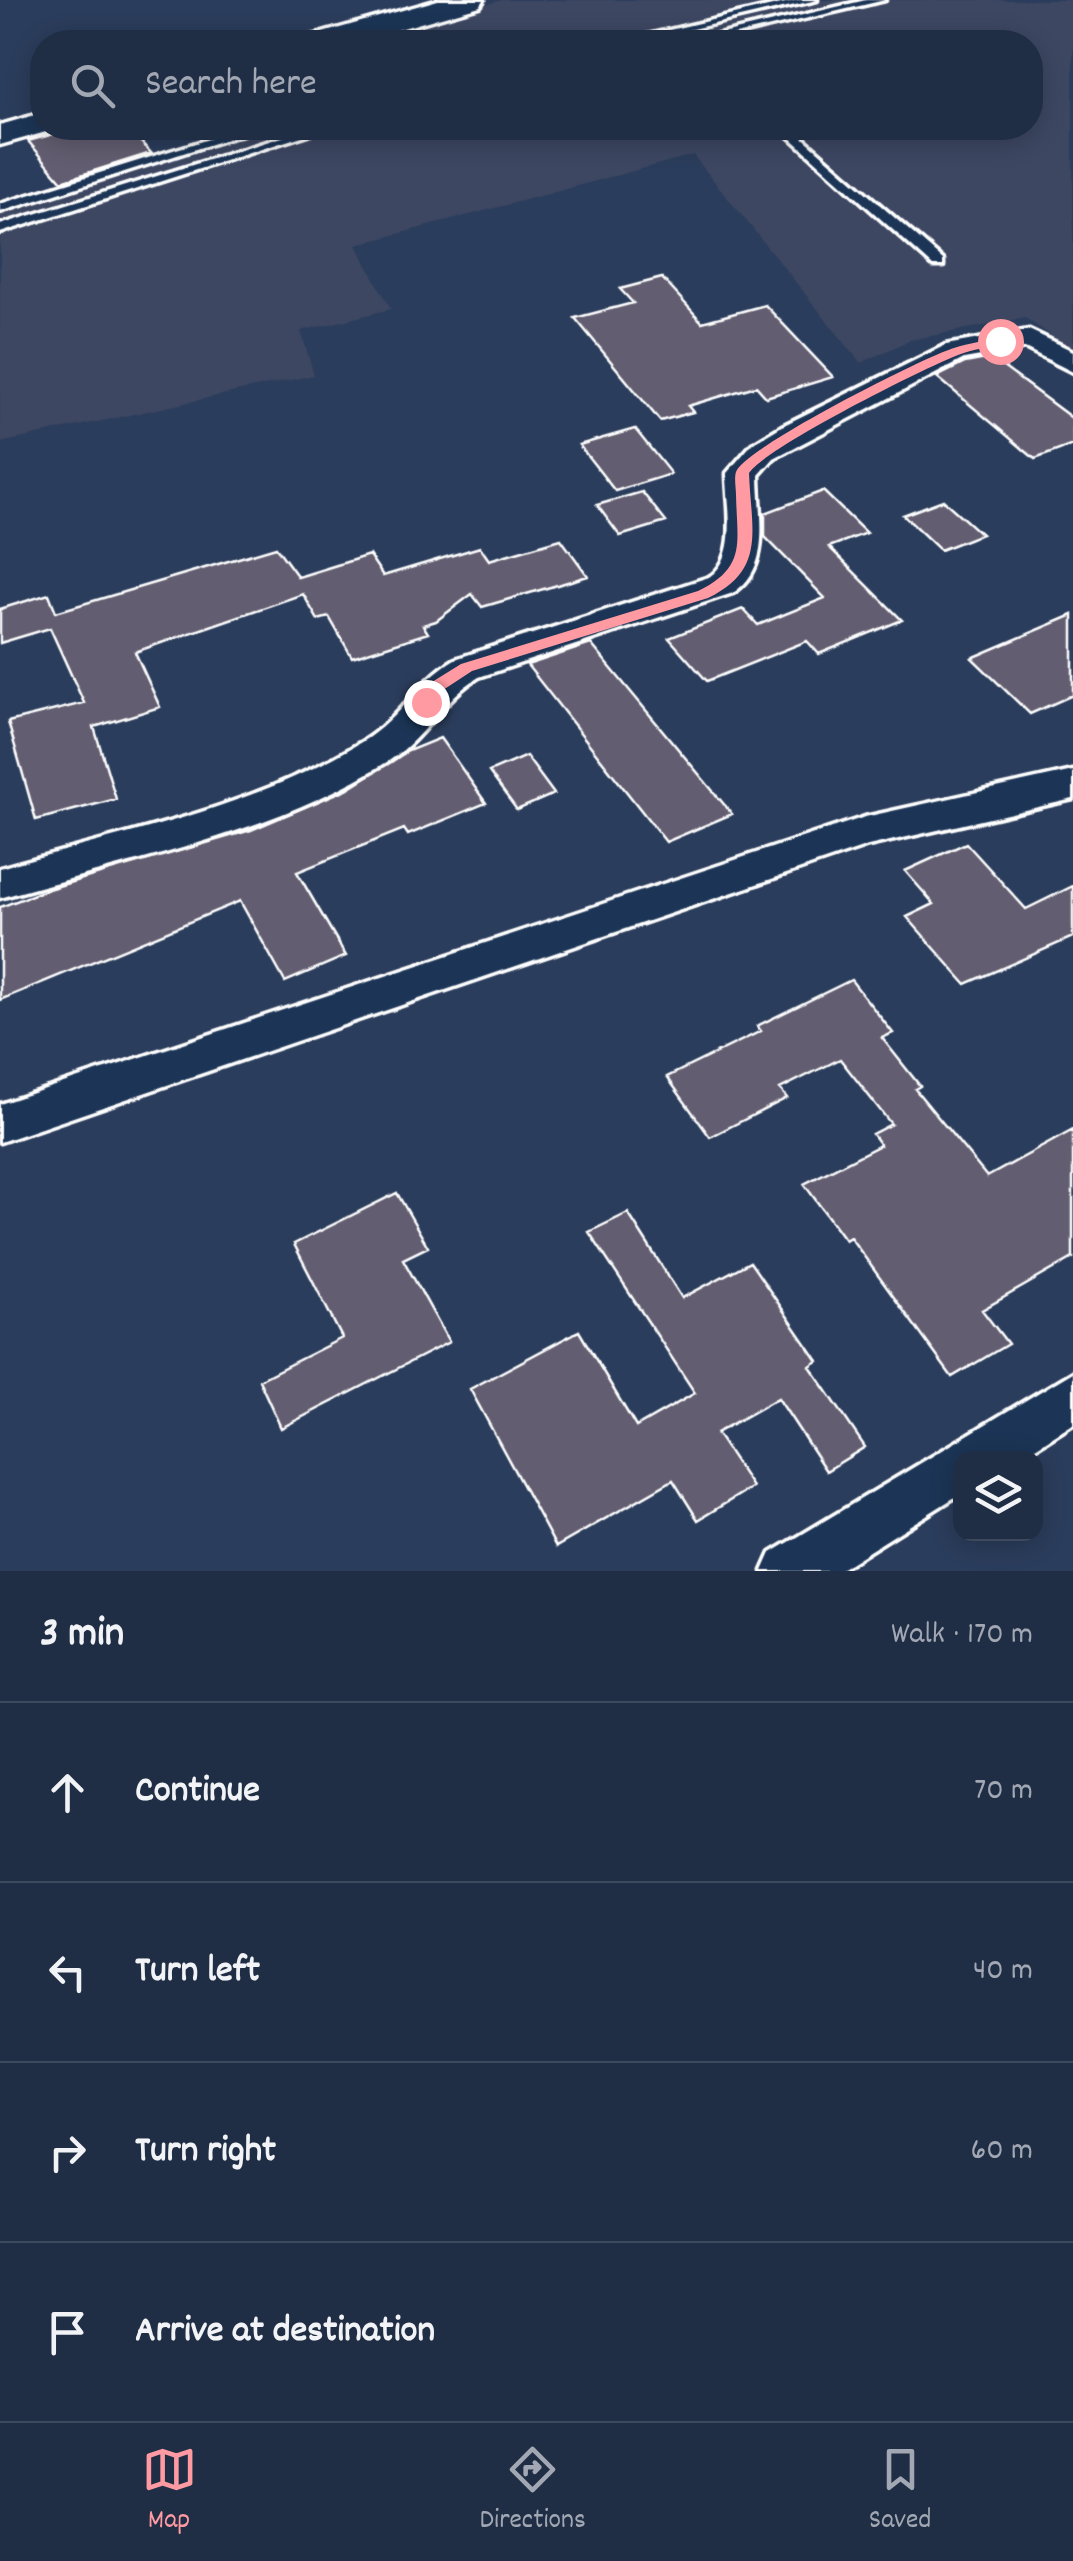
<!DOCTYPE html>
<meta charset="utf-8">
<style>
body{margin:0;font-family:Dekko,sans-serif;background:#2d3a50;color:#f1f3f6}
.controls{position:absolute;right:30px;bottom:30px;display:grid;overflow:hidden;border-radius:20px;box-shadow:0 5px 25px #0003}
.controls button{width:90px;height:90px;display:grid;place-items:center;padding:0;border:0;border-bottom:2px solid #3d4a5e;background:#202e45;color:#f1f3f6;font:50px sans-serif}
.stop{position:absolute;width:30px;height:30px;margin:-22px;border:8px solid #ff9aa2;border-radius:50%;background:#fff}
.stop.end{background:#ff9aa2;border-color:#fff;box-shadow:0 2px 10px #0008}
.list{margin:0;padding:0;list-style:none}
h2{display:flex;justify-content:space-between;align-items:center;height:130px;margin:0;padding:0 40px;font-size:42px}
h2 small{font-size:32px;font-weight:400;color:#a2a8b3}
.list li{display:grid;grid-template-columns:65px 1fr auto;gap:30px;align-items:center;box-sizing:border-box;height:180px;padding:0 40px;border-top:2px solid #3d4a5e}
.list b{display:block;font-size:38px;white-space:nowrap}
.list em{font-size:32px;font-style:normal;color:#a2a8b3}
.icon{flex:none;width:55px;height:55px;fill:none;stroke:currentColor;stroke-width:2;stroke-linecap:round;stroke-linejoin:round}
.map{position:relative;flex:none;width:1073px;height:1571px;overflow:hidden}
.search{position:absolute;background:#202e45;box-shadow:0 5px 25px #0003;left:30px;right:30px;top:30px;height:110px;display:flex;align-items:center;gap:25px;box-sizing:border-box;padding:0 35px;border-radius:40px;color:#a2a8b3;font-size:38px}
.sheet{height:850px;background:#202e45}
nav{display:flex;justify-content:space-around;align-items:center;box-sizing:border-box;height:140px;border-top:2px solid #3d4a5e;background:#202e45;font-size:28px;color:#a2a8b3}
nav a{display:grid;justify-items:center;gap:5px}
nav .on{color:#ff9aa2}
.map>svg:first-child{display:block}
.built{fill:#3c4762}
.building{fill:#625d70;stroke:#fff;stroke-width:2.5}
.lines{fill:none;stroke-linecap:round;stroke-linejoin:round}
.service-casing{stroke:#fff;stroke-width:7}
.minor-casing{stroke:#fff;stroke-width:7}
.tertiary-casing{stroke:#fff;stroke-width:7}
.service{fill:#1d3557;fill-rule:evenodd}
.minor{fill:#1d3557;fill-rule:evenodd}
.tertiary{fill:#1d3557;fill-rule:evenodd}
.route{fill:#ff9aa2}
</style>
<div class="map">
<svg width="1073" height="1571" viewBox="0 0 1073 1571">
<rect width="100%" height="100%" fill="#2b3d5c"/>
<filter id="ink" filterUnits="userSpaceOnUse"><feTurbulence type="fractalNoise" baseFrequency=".01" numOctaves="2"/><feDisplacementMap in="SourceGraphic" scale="20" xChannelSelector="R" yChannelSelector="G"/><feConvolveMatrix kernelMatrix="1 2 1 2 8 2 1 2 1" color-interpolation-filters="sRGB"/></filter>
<g filter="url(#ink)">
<!-- built -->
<path class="built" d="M502,0H1073V350L1025,318L910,340L861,363L693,155L357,245L391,309L301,331L314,375L0,443V200L233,128H1030V42H351Z"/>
<!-- building -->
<path class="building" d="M55,128H128L151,153L62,181L28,141L54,134Z
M662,278L702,322L765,305L833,377L766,397L756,386L688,406L693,412L660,421L575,318L633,303L620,289Z
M991,358L1073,419V445L1035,459L937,377L965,363Z
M635,429L671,474L615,491L579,445Z
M823,491L866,533L829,547L902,620L819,654L807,641L707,681L669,638L743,609L758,625L825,598L765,537V513Z
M642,492L666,522L620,536L597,505Z
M943,500L981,534L940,550L903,515Z
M561,539L588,576L482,607L472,594L436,621L423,625L428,633L352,657L329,617L318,620L303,594L135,652L160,707L94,727L116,799L36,820L8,722L84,703L50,628L0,643V609L49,594L56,612L276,547L298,577L369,555L383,576L480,547L489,560Z
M1073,615V695L1030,714L972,658Z
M591,644L732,814L666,842L527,665Z
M440,738L486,803L408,835L404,829L297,872L346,956L285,982L240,901L0,1000V907L48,889L251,830L347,789L408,751Z
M526,756L554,794L517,810L489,772Z
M966,843L1026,909L1073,886V937L966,984L907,917L934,904L905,871Z
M851,980L893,1033L882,1038L920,1086L915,1089L987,1177L1073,1130V1258L982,1310L1008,1344L952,1377L850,1237L845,1240L804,1184L880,1145L872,1134L891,1124L840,1059L780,1089L787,1098L710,1137L667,1077L761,1031L757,1026Z
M397,1193L428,1247L403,1259L449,1342L281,1428L259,1380L342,1338L294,1244Z
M628,1213L682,1298L750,1262L818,1361L810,1366L865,1447L826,1471L778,1398L716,1433L752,1487L698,1520L673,1480L556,1547L470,1389L579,1331L636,1427L695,1393L589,1232Z"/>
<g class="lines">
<!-- service casing -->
<g class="service-casing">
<path id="service" d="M798,0H817L636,42H618Z
M866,0H885L706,42H689Z
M244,128H261L0,212V204Z
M311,128H327L0,233V225Z
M780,128H792L943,260V266H933Z"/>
</g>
<!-- minor casing -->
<g class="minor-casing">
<path id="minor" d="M1029,330L1073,351V372L1025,348L964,359L774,458L759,475C759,516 773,567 733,593L479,677C443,698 425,737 390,760C275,833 129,861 0,898V868C122,834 254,808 363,741C399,719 418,681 455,659L709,577C740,557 727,505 727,473L752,444L782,426L946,345Z
M1073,771V799L868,846L0,1142V1104L865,817Z
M1073,1372V1424L1018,1459H960V1494L837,1571H763L771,1553Z"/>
</g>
<!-- tertiary casing -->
<g class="tertiary-casing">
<path id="tertiary" d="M438,0H484L480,6L354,42H308L312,36Z
M42,113V128L53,130L0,145V125Z"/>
</g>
<!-- service -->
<use href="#service" class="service"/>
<!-- minor -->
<use href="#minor" class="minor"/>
<!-- tertiary -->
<use href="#tertiary" class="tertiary"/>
</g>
</g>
<!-- route -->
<path class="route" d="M1000,337L1004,339V344C989,347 973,349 958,355C924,368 765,448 749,473C751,530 767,569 708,598L472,671L443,690L431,706H420L418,702L432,682L461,664L698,591C747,567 737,543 736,495C736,488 734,478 736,472C744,448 924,357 954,348C969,343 985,341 1000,337Z"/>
</svg>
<div class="controls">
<button><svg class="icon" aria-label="layers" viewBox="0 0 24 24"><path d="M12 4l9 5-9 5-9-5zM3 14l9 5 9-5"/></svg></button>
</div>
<div class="stop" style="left:1000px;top:341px"></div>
<div class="stop end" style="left:426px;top:702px"></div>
<div class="search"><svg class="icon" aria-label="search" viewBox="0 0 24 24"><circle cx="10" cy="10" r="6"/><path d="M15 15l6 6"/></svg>Search here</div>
</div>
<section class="sheet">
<h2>3 min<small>Walk · 170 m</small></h2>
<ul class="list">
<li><svg class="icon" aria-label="ahead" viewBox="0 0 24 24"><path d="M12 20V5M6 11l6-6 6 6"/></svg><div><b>Continue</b></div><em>70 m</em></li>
<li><svg class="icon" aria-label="left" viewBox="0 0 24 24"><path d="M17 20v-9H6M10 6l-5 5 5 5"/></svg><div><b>Turn left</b></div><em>40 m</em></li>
<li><svg class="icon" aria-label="right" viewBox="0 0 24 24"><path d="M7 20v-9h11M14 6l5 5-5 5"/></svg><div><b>Turn right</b></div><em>60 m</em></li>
<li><svg class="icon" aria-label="arrive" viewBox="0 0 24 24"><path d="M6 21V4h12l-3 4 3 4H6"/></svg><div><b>Arrive at destination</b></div></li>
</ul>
</section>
<nav>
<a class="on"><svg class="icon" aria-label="map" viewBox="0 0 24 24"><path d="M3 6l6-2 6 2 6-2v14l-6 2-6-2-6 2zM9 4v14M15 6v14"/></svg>Map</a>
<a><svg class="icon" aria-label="directions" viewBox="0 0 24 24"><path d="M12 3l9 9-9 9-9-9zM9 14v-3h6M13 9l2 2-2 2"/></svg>Directions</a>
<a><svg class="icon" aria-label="saved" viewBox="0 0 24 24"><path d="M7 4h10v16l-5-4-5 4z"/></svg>Saved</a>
</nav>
